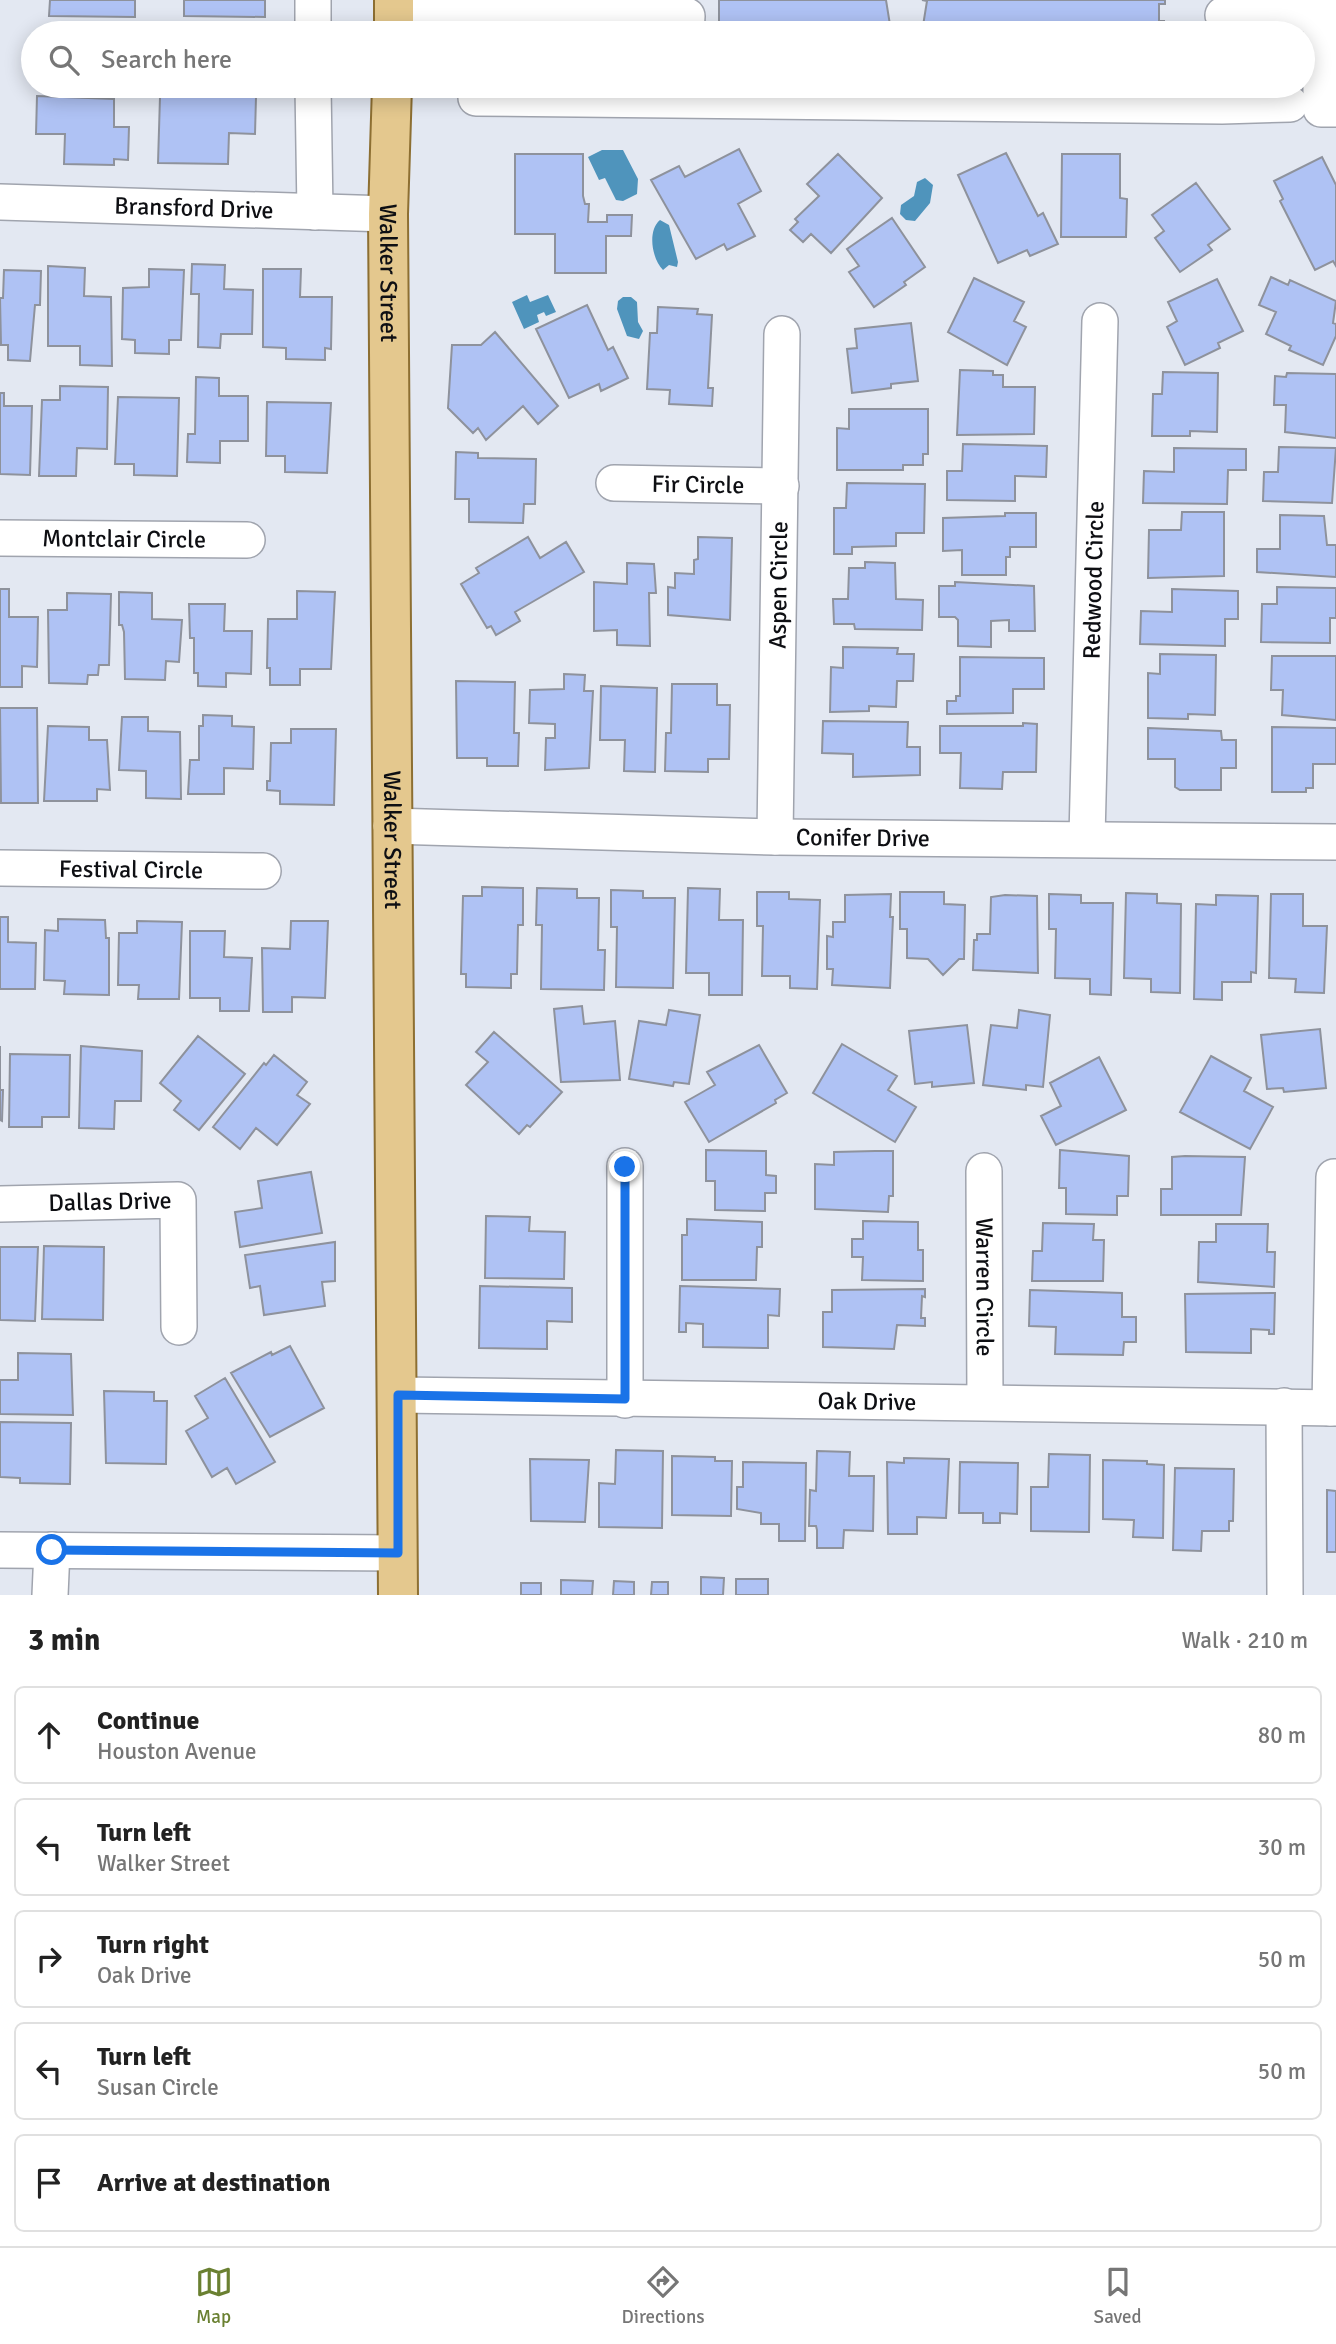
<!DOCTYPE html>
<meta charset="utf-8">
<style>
body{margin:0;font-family:Signika,sans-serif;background:#f6f6f6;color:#222}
.stop{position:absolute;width:21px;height:21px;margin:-16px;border:5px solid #1a73e8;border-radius:50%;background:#fff}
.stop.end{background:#1a73e8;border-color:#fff;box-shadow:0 2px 7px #0008}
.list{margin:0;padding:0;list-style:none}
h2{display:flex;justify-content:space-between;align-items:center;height:91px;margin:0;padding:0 28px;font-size:30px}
h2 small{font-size:23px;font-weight:400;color:#767676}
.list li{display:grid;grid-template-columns:46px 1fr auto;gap:21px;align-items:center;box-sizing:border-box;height:98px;margin:0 14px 14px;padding:0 14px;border:2px solid #e0e0e0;border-radius:10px}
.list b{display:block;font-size:26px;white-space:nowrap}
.list p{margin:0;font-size:23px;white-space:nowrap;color:#767676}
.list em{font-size:23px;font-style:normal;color:#767676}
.icon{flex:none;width:38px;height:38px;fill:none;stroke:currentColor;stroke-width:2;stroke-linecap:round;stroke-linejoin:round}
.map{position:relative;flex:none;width:1336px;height:1595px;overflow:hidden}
.search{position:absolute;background:#fff;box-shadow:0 4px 18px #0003;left:21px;right:21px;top:21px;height:77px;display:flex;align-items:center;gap:18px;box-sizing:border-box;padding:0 24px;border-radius:38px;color:#767676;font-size:26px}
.sheet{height:651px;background:#fff}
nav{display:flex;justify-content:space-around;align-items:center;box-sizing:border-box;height:98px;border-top:2px solid #e0e0e0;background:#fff;font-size:19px;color:#767676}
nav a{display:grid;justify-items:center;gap:4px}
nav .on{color:#6a8031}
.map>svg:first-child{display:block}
.water{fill:#4f94bc}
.building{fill:#afc2f4;stroke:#8e929c;stroke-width:2}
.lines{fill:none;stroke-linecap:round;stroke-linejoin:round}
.minor-casing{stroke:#a0a4ae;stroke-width:38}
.major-casing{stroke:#8d6f32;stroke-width:42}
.minor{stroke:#fff;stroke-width:35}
.major{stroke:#e4c88e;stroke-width:38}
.route{stroke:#1a73e8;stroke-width:9}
.labels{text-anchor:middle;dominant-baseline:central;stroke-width:5;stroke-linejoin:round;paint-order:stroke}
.street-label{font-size:24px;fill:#0e0f13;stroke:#f2f5fd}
</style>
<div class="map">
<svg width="1336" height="1595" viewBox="0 0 1336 1595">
<rect width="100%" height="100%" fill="#e3e8f2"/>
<!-- water -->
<path class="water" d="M602,150H623L638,179L637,194L623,201L616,200L605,178L599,180L588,157Z
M925,178L933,185L930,203L915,221L906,220L900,214L901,205L914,196L917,182Z
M660,220L669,225L678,262L677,267L669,265L663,270C652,259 647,231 660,220Z
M527,295L530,302L548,295L556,312L546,316L544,312L537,315L539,322L524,329L512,302Z
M623,297H631L637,302L638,322L643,331L639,339L627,336L617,309L618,301Z"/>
<!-- building -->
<path class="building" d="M50,0H135V17L49,16Z
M184,0H265V17L184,16Z
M719,0H886L891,31L810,33V25H797V33H719Z
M922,0H1165V4H1159V21H1164V33H1048V28H1037V33H927L922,32L927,1Z
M185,27L240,28V33H176V29Z
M57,29H112V33H57Z
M40,86H133V87L40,90Z
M175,86H258V90L235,87Z
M37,96L114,99V127H129L128,160L114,159V165L64,164L65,134H36Z
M179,96L256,97L255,134L229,133L228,164L158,163L160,97Z
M739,149L761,191L738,204L755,236L727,250L724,244L696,259L651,180L679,166L685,177Z
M1006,153L1038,216L1043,213L1058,244L1030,256L1027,250L998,263L958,175Z
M515,154H583V196L585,204H589L588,222H607V215H632L631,236H606V273H555V234H515Z
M838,154L882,198L831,253L811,234L803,242L790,230L798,222L795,219L819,196L807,184Z
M1062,154H1120V198L1127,199L1126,237H1061Z
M1322,157L1336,185V266L1333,261L1315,270L1280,201L1283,199L1274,181Z
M1196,183L1230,229L1208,245L1212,250L1180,272L1155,238L1164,231L1152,215Z
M892,218L925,267L904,282L906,285L874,307L849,272L859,266L847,249Z
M192,264L225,265L224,289L253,290L252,334H221L220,348L198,347L199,294H191Z
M48,266L85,268L84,296L111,297L112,366L80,365V346H48Z
M149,269L184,270L181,340H169V354L135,353V340L122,339L123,288L149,287Z
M263,269H301L300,297H332L331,349L325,348V360L286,359V348L263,347Z
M4,270L41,271L40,305H35L30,361L8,360V345H1L0,298H3Z
M1271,277L1288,285L1290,280L1336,301L1333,323L1336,324V336L1323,365L1289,350L1291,346L1266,334L1276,312L1259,305Z
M974,278L1024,302L1014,321L1026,327L1007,365L948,332Z
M1217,279L1243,331L1218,343L1220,348L1185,365L1167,327L1177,321L1168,302Z
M587,305L608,350L613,347L628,378L601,391L599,384L569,398L536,329Z
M658,307L698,309L697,314L712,315L708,388H713L712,406L669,404L670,390L647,389L650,333H657Z
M911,323L918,381L891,384V388L852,393L847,349L857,348L855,329Z
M495,332L558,406L538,424L523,406L486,440L478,428L473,433L448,408L452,345H481Z
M960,370L993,371V375H1003V387H1035L1034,434L957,435Z
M1163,372L1218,373L1217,432L1190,431V436H1152L1153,394H1162Z
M1287,373L1336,374V438L1285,432L1286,405H1274L1275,376L1286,377Z
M196,377L219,378V396H248V441H220V463L187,462L188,434H195Z
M60,386L108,387L107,449L77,448L76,476H39L42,400H60Z
M0,393H4V406H32L30,475L0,474Z
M118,397L179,398L177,476L134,475V464H115Z
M267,402L331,403L327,473L285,472V456H266Z
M849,409H928V454H923V465H903V470H837V428L849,429Z
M963,444L1047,446L1046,477L1015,476V501L947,500V471H962Z
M1279,447L1336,448L1332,503L1263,501L1264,472H1278Z
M1174,448L1246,449V470H1228L1227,504L1143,503L1144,471L1174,472Z
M456,452L478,453V458L536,459L535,504H524L523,523L469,522V499H455Z
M847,483L925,484L924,533H896V546L852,547V554H834V508H846Z
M1182,512H1224V576L1148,578L1149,530H1181Z
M1005,513H1036V547H1010V557H1006V575H962V550L943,551V518L1005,516Z
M1280,515L1324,516L1327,545H1336V577L1257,572V549H1280Z
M528,537L540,558L566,542L584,572L515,612L520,621L496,635L491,626L487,628L461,584L479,573L476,568Z
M698,537L732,538L730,620L668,615V587L675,588V573L694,574V560L698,559Z
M865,562L895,563L896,599L923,600L922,630L855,629L854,624H834L833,599H848L849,568H865Z
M627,563L654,564L656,593H649L650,646L617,645V630L594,631V582L627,584Z
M955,582L1034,586L1035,631H1009V620L991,621V647L958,646V620L955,617H939V586H955Z
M1277,587L1336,588V618H1330V643L1261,642L1262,604H1277Z
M0,589H9V617H38L37,667L22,666V687H0Z
M1172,589L1238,591V619H1225V646L1140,644L1141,611L1172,612Z
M297,591L335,592L331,669H300V685H270V668H267L268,619H297Z
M119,592L152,593V619L182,620L179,662L166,661L165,680L125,679L124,632L122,625H119Z
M67,593L111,594L109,665H99L98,675H88L87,684L49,683L48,610H67Z
M189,604H225L224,631H252L251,674L226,673V687L198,686V673H194V638H190Z
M843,647L898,648L897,654H914L913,681H897L896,707L869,706V711L830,712L831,667L843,668Z
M1160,654L1216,655L1215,715L1188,714V719L1148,718V673L1160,674Z
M1272,656H1336V720L1282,715L1283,690H1271Z
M960,657L1044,658V689H1013V713L947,714V701H956V696H960Z
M564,674L585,675L584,691H593L589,768L545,770L546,738H555V724L529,723L530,690L564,689Z
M456,681L515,682L514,733H519L518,766H487V758H457Z
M672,684H717V705H730L729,759H708V772L665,771L666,733H671Z
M601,686L657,688L655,772L624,771L625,740H600Z
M0,708H37L38,803H1Z
M203,715L232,716V726L254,727L253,769L224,768V794H188L190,760H199V726H203Z
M122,717H148V731L180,732L181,799L146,798V771L119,770Z
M823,721L908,722L907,747H920V775L853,777V754L822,753Z
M1023,723L1037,724L1036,772H1003L1002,789L960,788L961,753H940V726H1023Z
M48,726L89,727V740H107L110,790L97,789V801H44Z
M1272,727L1336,728V764H1313V788H1306V792H1272Z
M1148,728L1221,731L1222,740H1236V768H1221V790H1180L1175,787V759H1148Z
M291,729H336L334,805L280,804V791L267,790V781H270L271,743H291Z
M482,887L523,888V925H518L517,974H511V988L466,987V974H461L463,896H482Z
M537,888L577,889V898H599L598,950H605L604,990L541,989L542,925H536Z
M688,888L720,889L719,920H743L742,995H709V973H686Z
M611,890L643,891V898H675L673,988L616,987L617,927H611Z
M757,892H789V899L820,900L817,989L790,988V976H762L763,926H757Z
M900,892H944V904L965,905L964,959H959L943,975L928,959L907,958V929H900Z
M1126,893L1157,894V903L1181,904L1180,993L1151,992V979L1124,978Z
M891,894L890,917H893L890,988L832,985L833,969H827V936L833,937V922H845V895Z
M1049,894L1081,895V903H1113L1111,995L1090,994V979L1055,978L1056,929H1049Z
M1271,894H1303V926H1327L1324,993L1295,992L1296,979L1269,978Z
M1005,895L1037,896L1038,973L973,970L974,940H977V934H990L991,897Z
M1216,895L1258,896L1256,973L1251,972V982H1222V1000L1194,999L1196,904L1216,905Z
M0,917H8V942L36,943L35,989H0Z
M58,919L105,920L106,938H109V995L64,994L65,981L44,980L45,930L58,931Z
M137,921L182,922L179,999H138L139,985H118L119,933H137Z
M291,921H328L325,998L292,997V1012H263L262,948L290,949Z
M190,931H225L224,957L252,958L249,1011H220V998H190Z
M582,1006L584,1024L615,1021L620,1080L561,1082L554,1009Z
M669,1010L700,1015L689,1084L674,1082L673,1086L629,1079L639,1021L666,1025Z
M1019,1010L1050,1015L1043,1087L1026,1085V1090L983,1085L991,1025L1017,1028Z
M967,1025L974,1083L932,1087V1082L915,1084L909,1031Z
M1320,1029L1326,1088L1284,1092L1283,1088L1267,1089L1261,1035Z
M494,1032L562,1092L530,1127L527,1125L519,1134L466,1085L488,1062L476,1052Z
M198,1036L245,1074L199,1130L174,1110L181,1101L160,1083Z
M842,1044L897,1076L888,1090L916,1107L895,1142L813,1093Z
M759,1045L787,1093L775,1100L776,1103L709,1142L685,1102L715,1085L707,1072Z
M0,1046V1090H3L2,1121L0,1120Z
M81,1046L142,1051L141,1101H115L114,1129L79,1128Z
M10,1054L70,1055L69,1117H42V1127H9Z
M274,1055L307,1082L297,1095L310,1104L277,1145L256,1128L240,1149L213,1127L264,1063L266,1065Z
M1211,1056L1251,1078L1244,1091L1273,1107L1250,1149L1180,1112Z
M1099,1057L1126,1110L1056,1145L1041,1116L1061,1106L1050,1083Z
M706,1150L766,1151V1175L776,1176V1193H765V1211L715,1210V1181H706Z
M1060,1150L1129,1156L1128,1196H1117V1215L1066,1214V1188H1059Z
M875,1151H893V1196H889L888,1212L815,1209V1164L834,1165V1152Z
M1185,1156L1245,1157L1241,1215H1161V1189H1172V1157Z
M311,1172L322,1233L240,1247L235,1212L262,1208L258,1181Z
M486,1216L530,1217L529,1231L565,1232L564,1279L485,1278Z
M687,1219L762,1222V1247H757L756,1280H682V1235H687Z
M863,1221L918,1222V1250H923V1281L862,1280L863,1257H852V1239H863Z
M1043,1223L1094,1224L1093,1240H1104L1103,1281H1032L1033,1251H1042Z
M1216,1224H1268L1267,1252H1275L1274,1287L1198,1282L1199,1242H1216Z
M335,1242V1281L322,1282L325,1306L264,1315L260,1286L250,1288L245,1255Z
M44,1246L104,1247L103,1320L42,1319Z
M0,1247H38L35,1321L0,1320Z
M480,1286L572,1288V1322L547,1321V1349L479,1348Z
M680,1286L780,1289L779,1316L768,1315V1348L703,1347V1324L686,1323V1332H679Z
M925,1289V1297L922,1296L921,1318H925V1326L897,1325L894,1349L823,1347V1312H832V1290Z
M1030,1290L1122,1293V1317H1136V1342H1124L1123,1355L1055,1354L1056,1327L1029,1326Z
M1275,1293L1274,1334H1269V1330L1251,1329V1353L1186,1352L1185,1294Z
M290,1346L324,1408L270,1437L231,1373L271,1352L272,1355Z
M18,1353L71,1354L73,1415L0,1414V1380H18Z
M225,1378L275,1462L236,1484L227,1468L212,1477L186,1431L208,1418L195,1396Z
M104,1391L154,1392V1401H167L166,1464L106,1463Z
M0,1422L71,1423L70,1484L20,1483V1478L0,1477Z
M616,1450L663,1451L662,1528L599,1527V1483L615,1484Z
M817,1451L850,1452L849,1476H874L873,1531L844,1530L843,1548H817V1530L816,1526H809L810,1490L816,1491Z
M1049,1454L1090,1455L1089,1532L1031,1531V1487H1048Z
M672,1456L715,1457V1461H732L731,1516L672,1515Z
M904,1458L949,1459L946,1518L917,1517V1534H888L887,1462L904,1463Z
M530,1459L589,1460L585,1522L531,1521Z
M1103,1460L1147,1461V1464L1164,1465L1163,1538L1133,1537L1134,1520L1103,1519Z
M743,1462L806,1463L805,1541H779V1524H761V1513L737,1509V1487H743Z
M960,1462L1018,1463L1017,1514L1000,1513V1523H983V1513H959Z
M1175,1468L1234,1469L1233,1521H1229V1531H1202L1201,1551L1173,1550Z
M1327,1490L1336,1491V1552H1327Z
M701,1577L724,1578L723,1595H701Z
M736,1579H768V1595H736Z
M561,1580L593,1581L592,1595H561Z
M614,1581L634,1582V1595H613Z
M652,1582H668V1595H651Z
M521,1583H541V1595H521Z"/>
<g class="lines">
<!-- minor casing -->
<g class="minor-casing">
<g id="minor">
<path d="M313,0V33"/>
<path d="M1321,0V109H1336"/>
<path d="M394,12L687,16L686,33"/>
<path d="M1223,15L1321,14"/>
<path d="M313,86L315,212"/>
<path d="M476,98L1222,106L1290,104"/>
<path id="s1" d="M0,202L388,214"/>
<path id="s2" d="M614,483L781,486"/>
<path id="s3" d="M0,538L247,540"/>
<path id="s4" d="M391,826L775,837L1336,842"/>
<path id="s5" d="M775,837L782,334"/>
<path id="s6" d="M1087,837L1100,321"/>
<path id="s7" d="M0,868L263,871"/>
<path d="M625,1166V1400"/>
<path id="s8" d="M984,1171L985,1402"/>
<path id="s9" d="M0,1204L178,1200L179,1327"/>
<path id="s10" d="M398,1395L1336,1408"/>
<path d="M1284,1406L1285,1595"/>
<path d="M1330,1408L1334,1177"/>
<path d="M0,1550L398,1553"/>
<path d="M50,1595L52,1550"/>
</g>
</g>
<!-- major casing -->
<g class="major-casing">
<g id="major">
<path d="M394,33V0"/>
<path id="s11" d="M392,86L388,214L398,1595"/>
</g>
</g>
<!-- minor -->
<use href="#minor" class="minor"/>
<!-- major -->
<use href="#major" class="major"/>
</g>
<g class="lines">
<!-- route -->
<path class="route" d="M52,1550L398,1553V1395L625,1399V1167"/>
</g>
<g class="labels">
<!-- street labels -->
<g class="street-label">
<text stroke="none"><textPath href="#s1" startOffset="194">Bransford Drive</textPath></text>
<text stroke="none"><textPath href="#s11" startOffset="187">Walker Street</textPath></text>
<text stroke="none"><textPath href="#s2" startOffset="84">Fir Circle</textPath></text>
<text stroke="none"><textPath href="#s3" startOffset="124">Montclair Circle</textPath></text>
<text stroke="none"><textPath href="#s6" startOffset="257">Redwood Circle</textPath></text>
<text stroke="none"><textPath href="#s5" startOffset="252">Aspen Circle</textPath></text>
<text stroke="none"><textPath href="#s4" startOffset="472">Conifer Drive</textPath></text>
<text stroke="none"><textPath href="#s11" startOffset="754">Walker Street</textPath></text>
<text stroke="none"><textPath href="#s7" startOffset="131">Festival Circle</textPath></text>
<text stroke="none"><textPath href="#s9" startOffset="110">Dallas Drive</textPath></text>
<text stroke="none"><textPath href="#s8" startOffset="116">Warren Circle</textPath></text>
<text stroke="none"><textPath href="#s10" startOffset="469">Oak Drive</textPath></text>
</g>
</g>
</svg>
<div class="stop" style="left:52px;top:1550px"></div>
<div class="stop end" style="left:625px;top:1167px"></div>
<div class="search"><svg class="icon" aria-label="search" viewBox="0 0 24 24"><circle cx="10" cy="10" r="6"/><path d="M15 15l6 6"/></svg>Search here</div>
</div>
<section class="sheet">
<h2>3 min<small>Walk · 210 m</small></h2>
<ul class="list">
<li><svg class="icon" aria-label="ahead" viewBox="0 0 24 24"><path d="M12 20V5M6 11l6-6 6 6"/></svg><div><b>Continue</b><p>Houston Avenue</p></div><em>80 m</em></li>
<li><svg class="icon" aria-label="left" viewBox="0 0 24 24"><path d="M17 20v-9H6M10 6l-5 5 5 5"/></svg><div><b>Turn left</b><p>Walker Street</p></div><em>30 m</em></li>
<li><svg class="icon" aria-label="right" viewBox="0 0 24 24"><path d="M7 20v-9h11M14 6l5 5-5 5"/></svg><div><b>Turn right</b><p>Oak Drive</p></div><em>50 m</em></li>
<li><svg class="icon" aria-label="left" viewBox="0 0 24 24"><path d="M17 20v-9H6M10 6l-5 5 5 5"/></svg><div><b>Turn left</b><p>Susan Circle</p></div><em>50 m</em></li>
<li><svg class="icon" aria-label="arrive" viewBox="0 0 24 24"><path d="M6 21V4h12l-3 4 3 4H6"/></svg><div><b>Arrive at destination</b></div></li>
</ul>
</section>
<nav>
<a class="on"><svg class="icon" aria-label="map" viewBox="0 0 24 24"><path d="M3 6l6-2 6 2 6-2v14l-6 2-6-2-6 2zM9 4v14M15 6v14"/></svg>Map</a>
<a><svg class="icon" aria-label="directions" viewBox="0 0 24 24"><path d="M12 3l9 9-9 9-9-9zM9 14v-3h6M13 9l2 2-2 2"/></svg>Directions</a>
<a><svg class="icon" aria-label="saved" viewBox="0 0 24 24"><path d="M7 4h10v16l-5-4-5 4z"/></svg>Saved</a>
</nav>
